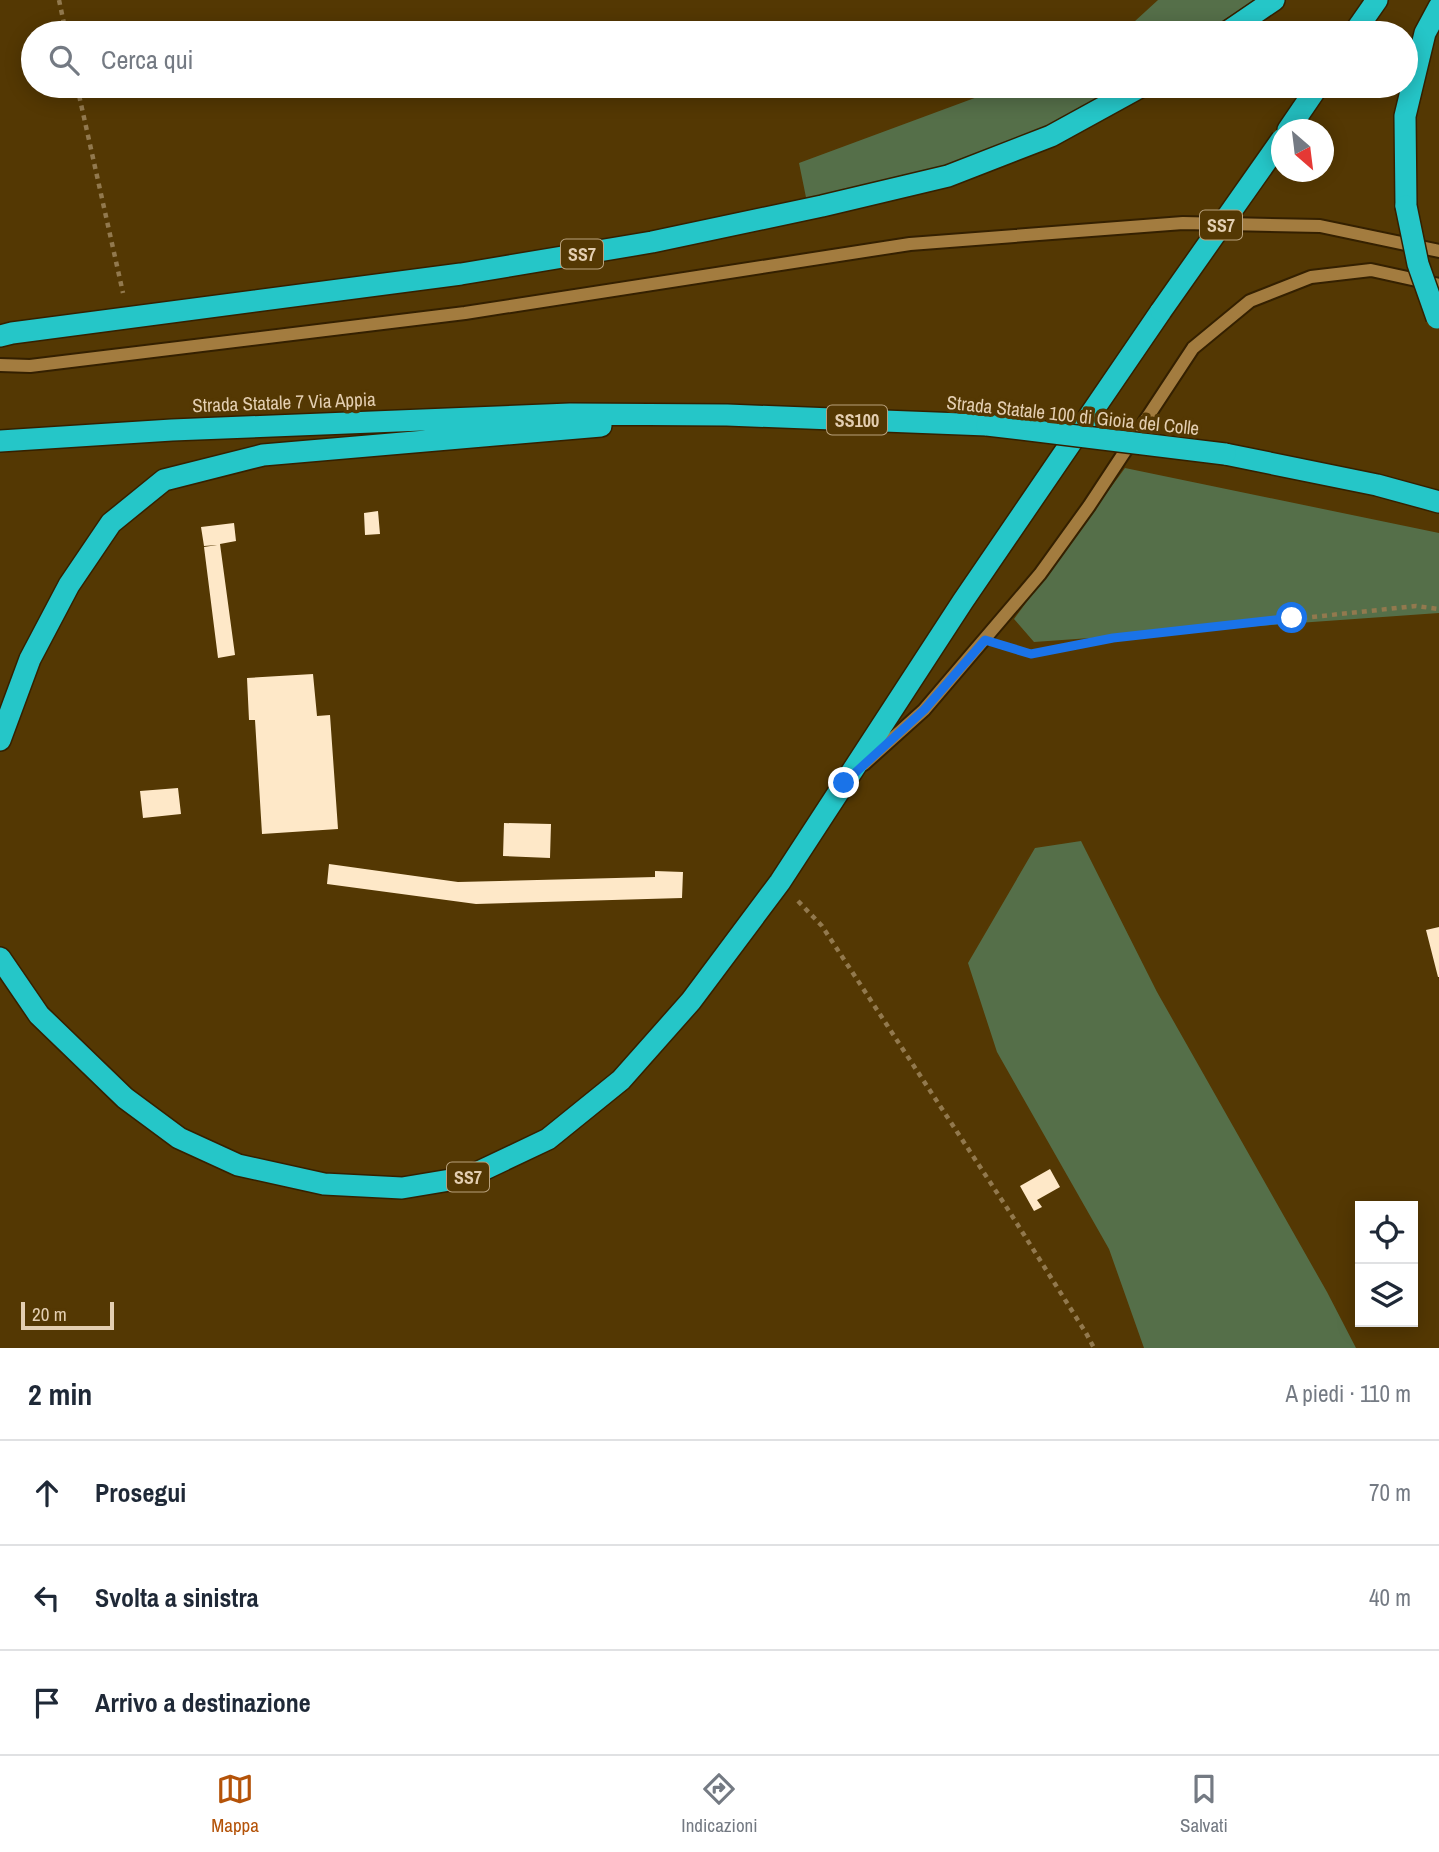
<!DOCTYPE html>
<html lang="it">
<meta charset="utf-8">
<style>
body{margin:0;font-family:"Archivo Narrow",sans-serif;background:#f2f2f3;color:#1f2937}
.controls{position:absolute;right:21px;bottom:21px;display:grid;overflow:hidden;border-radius:0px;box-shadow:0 4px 18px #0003}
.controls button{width:63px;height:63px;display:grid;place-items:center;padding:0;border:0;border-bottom:2px solid #e0e1e3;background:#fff;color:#1f2937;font:35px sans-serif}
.compass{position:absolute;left:1271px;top:119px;width:63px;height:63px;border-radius:50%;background:#fff;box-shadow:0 4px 18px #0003;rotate:152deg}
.scale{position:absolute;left:21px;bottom:18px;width:93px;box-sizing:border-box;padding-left:7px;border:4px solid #e3ceb1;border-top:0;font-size:19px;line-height:24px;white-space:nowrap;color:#e3ceb1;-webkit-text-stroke:5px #543803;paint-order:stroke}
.stop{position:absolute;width:21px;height:21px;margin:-16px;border:5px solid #1a73e8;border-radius:50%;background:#fff}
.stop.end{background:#1a73e8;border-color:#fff;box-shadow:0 2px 7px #0008}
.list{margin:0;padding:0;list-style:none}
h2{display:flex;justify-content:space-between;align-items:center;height:91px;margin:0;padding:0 28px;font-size:30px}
h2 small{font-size:23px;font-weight:400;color:#747a83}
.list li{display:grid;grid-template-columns:46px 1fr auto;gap:21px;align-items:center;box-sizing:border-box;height:105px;padding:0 28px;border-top:2px solid #e0e1e3}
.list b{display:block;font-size:26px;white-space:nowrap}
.list em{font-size:23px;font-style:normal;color:#747a83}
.icon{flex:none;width:38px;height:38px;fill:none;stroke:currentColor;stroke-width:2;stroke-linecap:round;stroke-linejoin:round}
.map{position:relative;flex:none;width:1439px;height:1348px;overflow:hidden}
.search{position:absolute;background:#fff;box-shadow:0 4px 18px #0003;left:21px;right:21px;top:21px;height:77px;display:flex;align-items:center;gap:18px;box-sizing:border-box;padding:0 24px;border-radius:38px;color:#747a83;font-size:26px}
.sheet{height:406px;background:#fff}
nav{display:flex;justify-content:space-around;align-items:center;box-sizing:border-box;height:98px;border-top:2px solid #e0e1e3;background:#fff;font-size:19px;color:#747a83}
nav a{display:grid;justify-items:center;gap:4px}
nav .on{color:#b45309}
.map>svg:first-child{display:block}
.green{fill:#556f49}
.building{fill:#fee8c8}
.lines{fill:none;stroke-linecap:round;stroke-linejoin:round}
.minor-casing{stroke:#342000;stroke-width:16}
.highway-casing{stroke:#342000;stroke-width:24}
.path{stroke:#92794e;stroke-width:4.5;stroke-dasharray:5 5;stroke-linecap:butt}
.minor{stroke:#a37c3f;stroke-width:12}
.highway{stroke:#25c6c8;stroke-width:21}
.highway-bridge-casing{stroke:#342000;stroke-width:24;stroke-linecap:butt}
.highway-bridge{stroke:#25c6c8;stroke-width:21}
.route{stroke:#1a73e8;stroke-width:9}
.labels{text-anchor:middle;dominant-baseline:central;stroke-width:7;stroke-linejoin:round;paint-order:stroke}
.shield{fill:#543803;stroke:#b8a17d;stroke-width:2}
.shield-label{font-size:18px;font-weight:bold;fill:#e3ceb1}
.street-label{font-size:19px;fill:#e3ceb1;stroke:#543803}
</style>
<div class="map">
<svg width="1439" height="1348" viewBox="0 0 1439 1348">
<rect width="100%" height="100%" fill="#543803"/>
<!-- green -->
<path class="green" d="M1158,0H1255L1203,33H1122Z
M1007,86H1121L1063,124L809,212L799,163Z
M1125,468L1439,533V613L1034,642L1014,619Z
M1081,841L1157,992L1327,1292L1356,1348H1144L1109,1249L997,1052L968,963L1035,848Z"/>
<!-- building -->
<path class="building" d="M378,511L380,534L365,535L364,513Z
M234,523L236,541L220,544L235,655L218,658L204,547L217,545L204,546L201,527Z
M313,674L317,716L330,715L338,829L262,834L255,720H249L247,678Z
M178,788L181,814L143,818L140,791Z
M504,823L551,824L550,858L503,856Z
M329,864L458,882L655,877V871L683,872L682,898L476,904L327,884Z
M1439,927V977H1438L1426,930Z
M1050,1169L1060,1187L1037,1200L1042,1207L1034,1211L1020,1186Z"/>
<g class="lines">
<!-- minor casing -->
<g class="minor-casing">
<path id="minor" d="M0,365L30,366L465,313L910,244L1183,223L1320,226L1439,251
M864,764L924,710L1040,574L1089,506L1193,348L1250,301L1311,277L1371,270L1439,285"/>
</g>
<!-- highway casing -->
<g class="highway-casing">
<path id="highway" d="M1226,33L1274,0
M1354,33L1377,0
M1288,130L1318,86
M1406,206L1405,116L1425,33L1439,7
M0,336L12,333L461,274L652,242L822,206L948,176L1051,136L1142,86
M0,441L172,430L570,414L727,415L987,425
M1225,454L1377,485L1439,502
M0,740L30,659L69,585L111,523L164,480L263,455L601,426
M0,958L39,1015L125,1098L179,1138L238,1165L324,1184L402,1188L468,1177L548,1139L621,1080L691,1001L780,882L963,601L1161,311"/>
</g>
<!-- path -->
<path class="path" d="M59,0L66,33
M77,86L123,293
M1006,646L1031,654L1113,638L1416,606L1439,609
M798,901L822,926L1009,1211L1086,1333L1094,1348"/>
<!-- minor -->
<use href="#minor" class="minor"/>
<!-- highway -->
<use href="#highway" class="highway"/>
<!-- highway-bridge casing -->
<g class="highway-bridge-casing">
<path id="highway-bridge" d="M1406,206L1418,264L1437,318
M1161,311L1282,139
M987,425L1225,454"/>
</g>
<!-- highway-bridge -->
<use href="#highway-bridge" class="highway-bridge"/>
</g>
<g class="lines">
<!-- route -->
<path class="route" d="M844,783L924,710L985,640L1031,654L1113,638L1292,618"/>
</g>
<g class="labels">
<!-- shield labels -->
<g class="shield">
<rect x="1200" y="210.5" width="42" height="29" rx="5"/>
<rect x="561" y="239.5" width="42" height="29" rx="5"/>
<rect x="827" y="405.5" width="60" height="29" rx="5"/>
<rect x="447" y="1162.5" width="42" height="29" rx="5"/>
</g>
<g class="shield-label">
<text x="1221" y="225">SS7</text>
<text x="582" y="254">SS7</text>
<text x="857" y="420">SS100</text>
<text x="468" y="1177">SS7</text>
</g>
<!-- street labels -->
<g class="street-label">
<text transform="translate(284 402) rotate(-2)">Strada Statale 7 Via Appia</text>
<text transform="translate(1073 415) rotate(6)">Strada Statale 100 di Gioia del Colle</text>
</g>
</g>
</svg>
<div class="controls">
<button><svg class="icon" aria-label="locate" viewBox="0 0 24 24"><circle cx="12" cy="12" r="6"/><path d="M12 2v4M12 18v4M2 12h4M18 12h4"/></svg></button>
<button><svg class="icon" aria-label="layers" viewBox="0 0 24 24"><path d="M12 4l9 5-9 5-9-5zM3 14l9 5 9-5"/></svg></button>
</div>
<svg class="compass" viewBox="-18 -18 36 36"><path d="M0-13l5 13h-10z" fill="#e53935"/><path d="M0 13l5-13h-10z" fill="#747a83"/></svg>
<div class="scale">20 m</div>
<div class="stop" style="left:1292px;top:618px"></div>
<div class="stop end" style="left:844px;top:783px"></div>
<div class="search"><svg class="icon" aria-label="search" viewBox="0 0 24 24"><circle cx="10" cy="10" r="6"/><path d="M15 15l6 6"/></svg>Cerca qui</div>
</div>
<section class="sheet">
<h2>2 min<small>A piedi · 110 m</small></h2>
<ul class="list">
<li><svg class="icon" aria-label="ahead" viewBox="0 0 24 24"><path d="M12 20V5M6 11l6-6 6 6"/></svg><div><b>Prosegui</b></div><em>70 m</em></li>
<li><svg class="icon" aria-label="left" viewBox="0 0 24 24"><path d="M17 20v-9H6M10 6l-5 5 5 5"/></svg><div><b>Svolta a sinistra</b></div><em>40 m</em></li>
<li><svg class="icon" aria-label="arrive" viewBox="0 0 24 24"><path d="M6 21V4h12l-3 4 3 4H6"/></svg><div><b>Arrivo a destinazione</b></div></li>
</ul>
</section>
<nav>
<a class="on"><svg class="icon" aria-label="map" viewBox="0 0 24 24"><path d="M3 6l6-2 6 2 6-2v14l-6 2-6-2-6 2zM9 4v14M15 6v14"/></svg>Mappa</a>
<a><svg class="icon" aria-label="directions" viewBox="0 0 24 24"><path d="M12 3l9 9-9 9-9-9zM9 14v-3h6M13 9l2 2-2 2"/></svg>Indicazioni</a>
<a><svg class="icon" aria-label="saved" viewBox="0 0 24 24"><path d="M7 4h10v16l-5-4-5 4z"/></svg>Salvati</a>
</nav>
